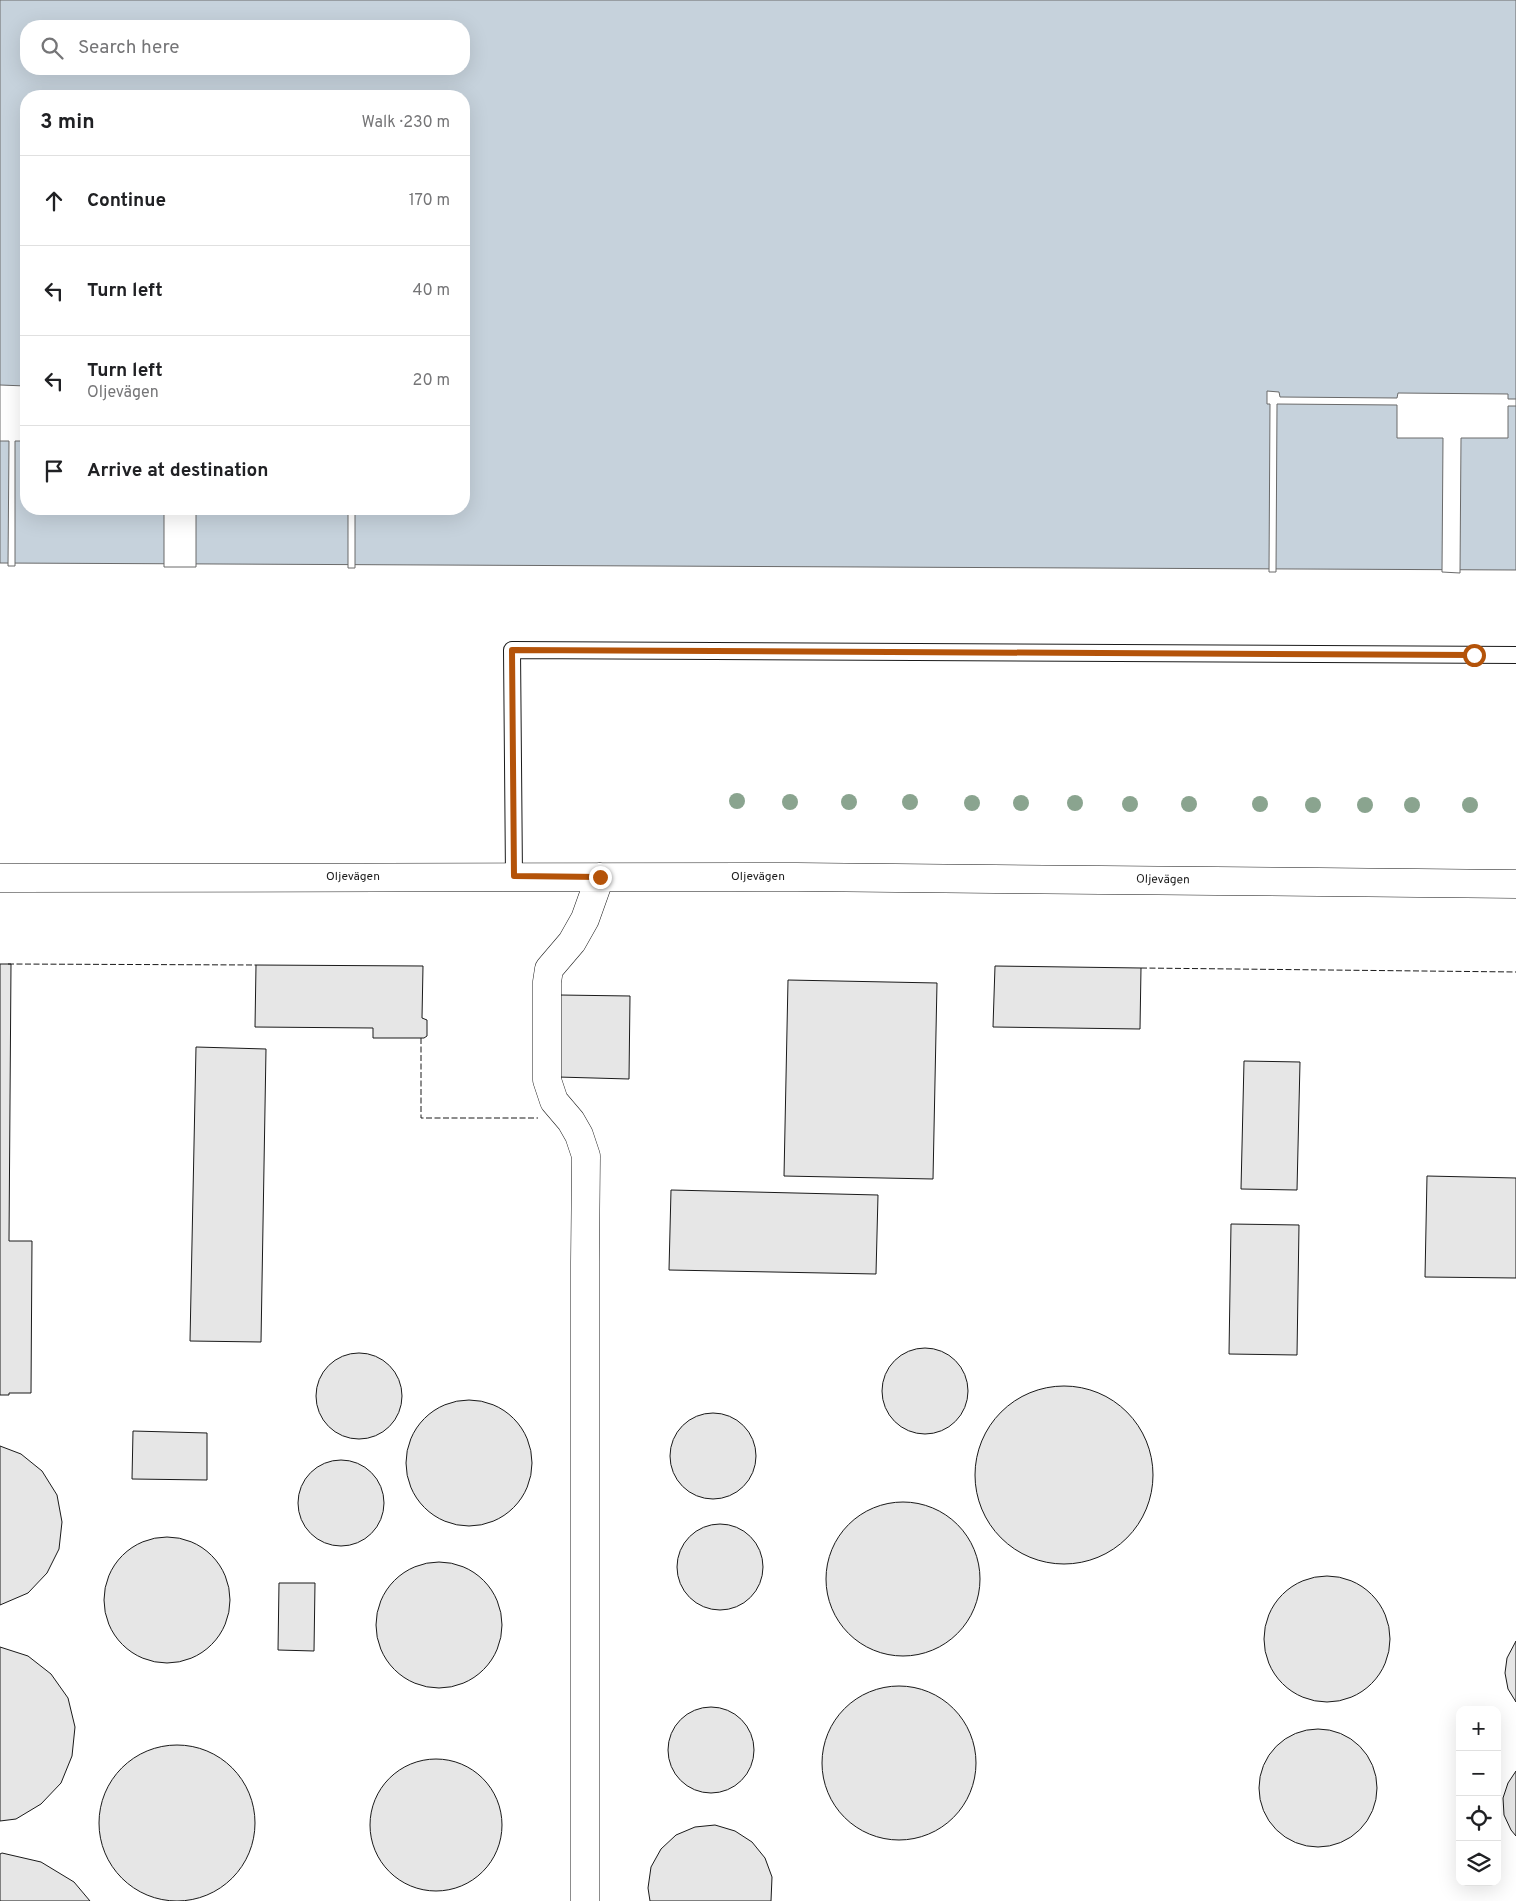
<!DOCTYPE html>
<meta charset="utf-8">
<style>
body{margin:0;font-family:Overpass,sans-serif;background:#f6f6f6;color:#202124}
.controls{position:absolute;right:15px;bottom:15px;display:grid;overflow:hidden;border-radius:10px;box-shadow:0 5px 20px #0002}
.controls button{width:45px;height:45px;display:grid;place-items:center;padding:0;border:0;border-bottom:1px solid #e0e0e0;background:#fff;color:#202124;font:25px sans-serif}
.stop{position:absolute;width:15px;height:15px;margin:-11px;border:4px solid #b45309;border-radius:50%;background:#fff}
.stop.end{background:#b45309;border-color:#fff;box-shadow:0 1px 5px #0008}
.list{margin:0;padding:0;list-style:none}
h2{display:flex;justify-content:space-between;align-items:center;height:65px;margin:0;padding:0 20px;font-size:21px}
h2 small{font-size:16px;font-weight:400;color:#757577}
.list li{display:grid;grid-template-columns:32px 1fr auto;gap:15px;align-items:center;box-sizing:border-box;height:90px;padding:0 20px;border-top:1px solid #e0e0e0}
.list b{display:block;font-size:19px;white-space:nowrap}
.list p{margin:0;font-size:16px;white-space:nowrap;color:#757577}
.list em{font-size:16px;font-style:normal;color:#757577}
.icon{flex:none;width:28px;height:28px;fill:none;stroke:currentColor;stroke-width:2;stroke-linecap:round;stroke-linejoin:round}
.map{position:relative;flex:none;width:1516px;height:1901px;overflow:hidden}
.search{position:absolute;background:#fff;box-shadow:0 5px 20px #0002;left:20px;top:20px;width:450px;height:55px;display:flex;align-items:center;gap:12px;box-sizing:border-box;padding:0 18px;border-radius:20px;color:#757577;font-size:19px}
.panel{position:absolute;background:#fff;box-shadow:0 5px 20px #0002;left:20px;top:90px;width:450px;height:425px;border-radius:20px}
.map>svg:first-child{display:block}
.water{fill:#c6d2dc;stroke:#6a6a6a;fill-rule:evenodd}
.pier{fill:#fff;stroke:#6a6a6a}
.building{fill:#e6e6e6;stroke:#1a1a1a}
.lines{fill:none;stroke-linecap:round;stroke-linejoin:round}
.service-casing{stroke:#1a1a1a;stroke-width:18}
.minor-casing{stroke:#1a1a1a;stroke-width:29}
.service{stroke:#fff;stroke-width:16}
.minor{stroke:#fff;stroke-width:28}
.fence{stroke:#1a1a1a;stroke-width:1;stroke-dasharray:6 2.5;stroke-linecap:butt}
.tree{fill:#8aa48f}
.route{stroke:#b45309;stroke-width:6}
.labels{text-anchor:middle;dominant-baseline:central;stroke-width:4;stroke-linejoin:round;paint-order:stroke}
.street-label{font-size:12px;fill:#1a1a1a;stroke:#fff}
</style>
<div class="map">
<svg width="1516" height="1901" viewBox="0 0 1516 1901">
<rect width="100%" height="100%" fill="#fff"/>
<!-- water -->
<path class="water" d="M0,0H1516V570L0,563ZM26,26H464V69H26ZM26,96H464V509H26Z"/>
<!-- pier -->
<path class="pier" d="M0,385L26,386V441H15V566H8L9,441H0Z
M1267,391L1279,392L1280,397L1397,398L1398,393L1508,394V399H1516V406H1508V438H1461L1460,573L1442,572L1443,438H1397V405L1277,404L1276,572H1269L1270,404H1267Z
M164,509H196V567H164Z
M348,509H355V568H348Z"/>
<!-- building -->
<path class="building" d="M0,964H11L9,1241H32L31,1393H9V1395H0Z
M256,965L423,966L422,1018L427,1020V1036L424,1038H373V1028L255,1027Z
M995,966L1141,968L1140,1029L993,1027Z
M788,980L937,983L933,1179L784,1176Z
M560,995L630,996L629,1079L558,1077Z
M196,1047L266,1049L261,1342L190,1341Z
M1244,1061L1300,1062L1297,1190L1241,1189Z
M1427,1176L1516,1178V1278L1425,1277Z
M671,1190L878,1195L876,1274L669,1270Z
M1231,1224L1299,1225L1297,1355L1229,1354Z
M882 1391a43 43 0 1 1 86 0a43 43 0 1 1-86 0Z
M316 1396a43 43 0 1 1 86 0a43 43 0 1 1-86 0Z
M975 1475a89 89 0 1 1 178 0a89 89 0 1 1-178 0Z
M406 1463a63 63 0 1 1 126 0a63 63 0 1 1-126 0Z
M670 1456a43 43 0 1 1 86 0a43 43 0 1 1-86 0Z
M133,1431L207,1433V1480L132,1479Z
M0,1446L21,1454L42,1471L57,1495L62,1522L59,1549L47,1573L28,1593L0,1605Z
M298 1503a43 43 0 1 1 86 0a43 43 0 1 1-86 0Z
M826 1579a77 77 0 1 1 154 0a77 77 0 1 1-154 0Z
M677 1567a43 43 0 1 1 86 0a43 43 0 1 1-86 0Z
M104 1600a63 63 0 1 1 126 0a63 63 0 1 1-126 0Z
M376 1625a63 63 0 1 1 126 0a63 63 0 1 1-126 0Z
M1264 1639a63 63 0 1 1 126 0a63 63 0 1 1-126 0Z
M279,1583H315L314,1651L278,1650Z
M1516,1641V1702L1508,1689L1505,1673L1507,1658Z
M0,1647L28,1656L51,1674L68,1698L75,1727L72,1756L61,1783L41,1804L16,1819L0,1821Z
M822 1763a77 77 0 1 1 154 0a77 77 0 1 1-154 0Z
M668 1750a43 43 0 1 1 86 0a43 43 0 1 1-86 0Z
M1259 1788a59 59 0 1 1 118 0a59 59 0 1 1-118 0Z
M99 1823a78 78 0 1 1 156 0a78 78 0 1 1-156 0Z
M370 1825a66 66 0 1 1 132 0a66 66 0 1 1-132 0Z
M1516,1771V1836L1511,1830L1504,1815L1503,1798L1508,1783Z
M715,1825L735,1831L752,1842L765,1858L772,1877L771,1901H650L648,1888L651,1867L661,1849L676,1835L695,1827Z
M2,1853L41,1862L74,1882L90,1901H0V1854Z"/>
<g class="lines">
<!-- service casing -->
<g class="service-casing">
<path id="service" d="M514,876L512,650L1516,655"/>
</g>
<!-- minor casing -->
<g class="minor-casing">
<path id="minor" d="M0,878L797,877L1516,884
M585,1901V1262L586,1156L579,1135L571,1121L554,1101L547,1080V982L549,969L572,942L585,919L600,877"/>
</g>
<!-- service -->
<use href="#service" class="service"/>
<!-- minor -->
<use href="#minor" class="minor"/>
<!-- fence -->
<path class="fence" d="M8,964L256,965
M1141,968L1516,972
M421,1038V1118H538"/>
</g>
<!-- trees -->
<g class="tree">
<circle cx="737" cy="801" r="8"/>
<circle cx="790" cy="802" r="8"/>
<circle cx="849" cy="802" r="8"/>
<circle cx="910" cy="802" r="8"/>
<circle cx="972" cy="803" r="8"/>
<circle cx="1021" cy="803" r="8"/>
<circle cx="1075" cy="803" r="8"/>
<circle cx="1130" cy="804" r="8"/>
<circle cx="1189" cy="804" r="8"/>
<circle cx="1260" cy="804" r="8"/>
<circle cx="1313" cy="805" r="8"/>
<circle cx="1365" cy="805" r="8"/>
<circle cx="1412" cy="805" r="8"/>
<circle cx="1470" cy="805" r="8"/>
</g>
<g class="lines">
<!-- route -->
<path class="route" d="M600,877L514,876L512,650L1474,655"/>
</g>
<g class="labels">
<!-- street labels -->
<g class="street-label">
<text x="353" y="877">Oljevägen</text>
<text x="758" y="877">Oljevägen</text>
<text transform="translate(1163 880) rotate(1)">Oljevägen</text>
</g>
</g>
</svg>
<div class="controls">
<button>+</button>
<button>−</button>
<button><svg class="icon" aria-label="locate" viewBox="0 0 24 24"><circle cx="12" cy="12" r="6"/><path d="M12 2v4M12 18v4M2 12h4M18 12h4"/></svg></button>
<button><svg class="icon" aria-label="layers" viewBox="0 0 24 24"><path d="M12 4l9 5-9 5-9-5zM3 14l9 5 9-5"/></svg></button>
</div>
<div class="stop" style="left:1474px;top:655px"></div>
<div class="stop end" style="left:600px;top:877px"></div>
<div class="search"><svg class="icon" aria-label="search" viewBox="0 0 24 24"><circle cx="10" cy="10" r="6"/><path d="M15 15l6 6"/></svg>Search here</div>
<section class="panel">
<h2>3 min<small>Walk · 230 m</small></h2>
<ul class="list">
<li><svg class="icon" aria-label="ahead" viewBox="0 0 24 24"><path d="M12 20V5M6 11l6-6 6 6"/></svg><div><b>Continue</b></div><em>170 m</em></li>
<li><svg class="icon" aria-label="left" viewBox="0 0 24 24"><path d="M17 20v-9H6M10 6l-5 5 5 5"/></svg><div><b>Turn left</b></div><em>40 m</em></li>
<li><svg class="icon" aria-label="left" viewBox="0 0 24 24"><path d="M17 20v-9H6M10 6l-5 5 5 5"/></svg><div><b>Turn left</b><p>Oljevägen</p></div><em>20 m</em></li>
<li><svg class="icon" aria-label="arrive" viewBox="0 0 24 24"><path d="M6 21V4h12l-3 4 3 4H6"/></svg><div><b>Arrive at destination</b></div></li>
</ul>
</section>
</div>
